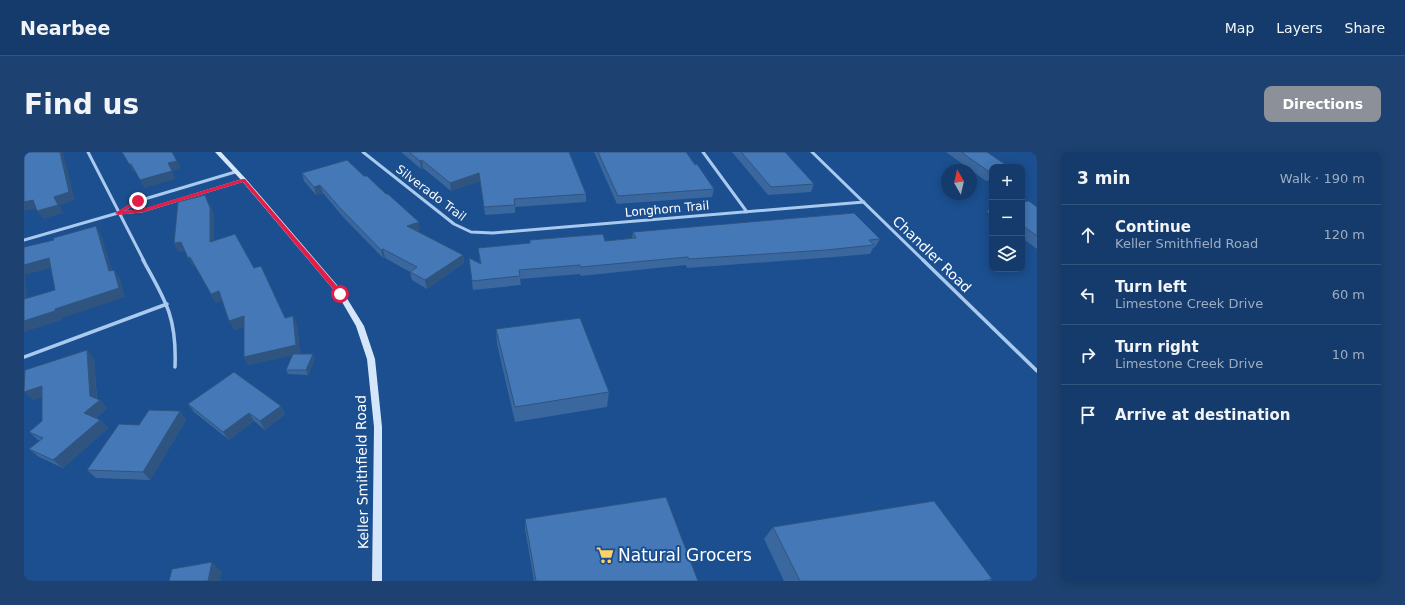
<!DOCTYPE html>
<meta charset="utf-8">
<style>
body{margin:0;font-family:"DejaVu Sans",sans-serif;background:#1d4271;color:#f1f3f6}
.controls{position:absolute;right:12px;top:12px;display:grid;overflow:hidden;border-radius:8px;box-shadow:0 2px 10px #0003}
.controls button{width:36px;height:36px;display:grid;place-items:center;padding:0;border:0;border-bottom:1px solid #33557e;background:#143b6b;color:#f1f3f6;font:20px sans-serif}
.compass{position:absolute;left:917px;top:12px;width:36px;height:36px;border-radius:50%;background:#143b6b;box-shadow:0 2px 10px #0003;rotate:352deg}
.stop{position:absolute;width:12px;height:12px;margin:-9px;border:3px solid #e11d48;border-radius:50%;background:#fff}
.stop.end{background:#e11d48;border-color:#fff;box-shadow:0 1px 4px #0008}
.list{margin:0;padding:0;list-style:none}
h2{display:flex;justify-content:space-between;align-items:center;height:52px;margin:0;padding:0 16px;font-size:17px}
h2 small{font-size:13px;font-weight:400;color:#9dadc1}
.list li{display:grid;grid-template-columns:26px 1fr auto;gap:12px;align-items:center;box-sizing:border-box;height:60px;padding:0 16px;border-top:1px solid #33557e}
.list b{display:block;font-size:15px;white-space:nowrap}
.list p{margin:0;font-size:13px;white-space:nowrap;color:#9dadc1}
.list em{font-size:13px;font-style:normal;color:#9dadc1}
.icon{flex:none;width:22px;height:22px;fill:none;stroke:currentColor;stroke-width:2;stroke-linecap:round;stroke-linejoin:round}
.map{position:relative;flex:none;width:1013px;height:429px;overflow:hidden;border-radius:8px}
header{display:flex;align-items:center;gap:24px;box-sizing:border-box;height:56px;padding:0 20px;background:#143b6b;border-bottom:1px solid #33557e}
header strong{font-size:19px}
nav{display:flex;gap:22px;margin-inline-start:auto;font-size:14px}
.intro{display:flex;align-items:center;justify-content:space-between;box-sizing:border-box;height:96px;padding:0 24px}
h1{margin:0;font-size:28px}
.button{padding:10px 18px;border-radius:8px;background:#8c9099;color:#fff;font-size:14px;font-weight:700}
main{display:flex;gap:24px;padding:0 24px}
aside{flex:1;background:#143b6b;border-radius:8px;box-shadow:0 2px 10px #0003}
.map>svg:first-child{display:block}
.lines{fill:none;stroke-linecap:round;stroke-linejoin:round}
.street-far1{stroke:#a9c9ee;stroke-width:3}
.street{stroke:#a9c9ee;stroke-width:3.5}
.secondary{fill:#d6e6fa;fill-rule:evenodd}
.wall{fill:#3a679d}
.shaded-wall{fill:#305480}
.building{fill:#4478b7;stroke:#305480}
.route{fill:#e11d48}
.labels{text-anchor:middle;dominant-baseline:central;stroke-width:4;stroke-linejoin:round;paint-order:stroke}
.far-street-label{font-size:12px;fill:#fff;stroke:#1b4f8f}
.street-label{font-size:14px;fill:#fff;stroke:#1b4f8f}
.near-poi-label{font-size:17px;fill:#fff;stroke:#1b4f8f;text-anchor:start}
</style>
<header>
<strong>Nearbee</strong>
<nav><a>Map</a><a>Layers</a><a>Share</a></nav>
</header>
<div class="intro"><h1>Find us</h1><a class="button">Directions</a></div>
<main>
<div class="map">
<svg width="1013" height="429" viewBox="0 0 1013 429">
<rect width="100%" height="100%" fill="#1b4f8f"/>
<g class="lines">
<!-- street-far1 -->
<path class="street-far1" d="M64,0L120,109
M339,0L430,72L447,80L469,81L840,50
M679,0L723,60
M788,0L900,109
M96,60L114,49L211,20
M0,88L94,61L118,59L220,28"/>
<!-- street -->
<path class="street" d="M119,108C142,149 153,166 151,215
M899,108L1013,219
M0,205L143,152"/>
<!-- secondary -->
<path class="secondary" d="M191,0H197L222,27L319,140L340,174L351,207L358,275V429H348L350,275L343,207L332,174L314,143L218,29Z"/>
</g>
<!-- wall -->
<path class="wall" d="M377,0H545L562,42V50L491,55V61L461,63L456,29L427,39L399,16L397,17Z
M570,0H662L690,37L688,45L593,52Z
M708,0H761L790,32L787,40L744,43Z
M922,0H963L968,15V28L962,29Z
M278,21L396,78L393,79L439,103L440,111L403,137L388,128L386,120L361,106H359L320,66L299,41L292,43L280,29Z
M998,50L1013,55V97L998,86Z
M185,51L190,64V88L230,116L261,166L269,164L273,173L276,202H272L291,207L284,223L264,222L262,218L268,203L224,213L220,205V174L210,178L198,148L192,151L171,113L169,114L161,98L155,100L150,91Z
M968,53V63L963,60Z
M609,80L856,87L851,95L849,96L846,102L798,106L663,116L662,113L557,124L556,122L496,127L497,133L449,138L445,106L456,111L454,96L506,91V88L581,89L608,86Z
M472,177L585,240L583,255L491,270L473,192Z
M70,206L73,247L76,248L83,256L72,266L76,268L84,276L39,316L15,305L5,297L16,289L14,288L5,280L18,269V245L9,248Z
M164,252L257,254L261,262L241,278L230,269L205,288L170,260Z
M156,259L162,268L126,328L72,326L63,318Z
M501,367L674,429H510L501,377Z
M749,375L968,427L966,429H760L740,387Z"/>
<!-- shaded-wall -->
<path class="shaded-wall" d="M36,0H39L51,48L36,53L39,61L19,67L13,59L30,45Z
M398,8L399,16L397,17L396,9Z
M153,9L157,16L148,19L144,11Z
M105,12H107L112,19L109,20Z
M148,19L152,27L120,36L116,28Z
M455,21L456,29L427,39L426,31Z
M296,33L299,41L292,43L290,35Z
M181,43L190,64V98L186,90Z
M9,48L15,56L0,59V50Z
M395,70L396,78L384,82L383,74Z
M72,74L77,82L91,128L85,119Z
M157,90L161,98L155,100L150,91Z
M359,97L361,106H359L357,98Z
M439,103L440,111L403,137L401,128Z
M166,105L171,113L169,114L164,106Z
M25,106L31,115L1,123L4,156L0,152V113Z
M90,118L96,126L101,145L38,166V168L0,180V169L31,157Z
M195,139L199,148L192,151L187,142Z
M220,164L224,173L210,178L205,169Z
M269,164L273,173L276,202L224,213L220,205Z
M63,198L70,206L73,250L76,248L83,256L68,269L60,261L66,244Z
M289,202L291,207L284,223L282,218Z
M18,234L27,242L9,248L0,240Z
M257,254L261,262L241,278L236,269Z
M156,259L162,268L126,328L119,320Z
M225,261L230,269L205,288L199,280Z
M76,268L84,276L39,316L29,308Z
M188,410L198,420L196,429H184Z"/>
<!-- building -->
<path class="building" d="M0,0H36L45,40L30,45L34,53L13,59L9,48L0,50Z
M98,0H148L153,9L144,11L148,19L116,28L107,12H105Z
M385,0H545L562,42L490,47L491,53L460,55L455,21L426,31L398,8L396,9Z
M574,0H662L671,13L673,12L690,37L594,44Z
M717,0H761L790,32L747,35Z
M937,0H963L985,15H968V21H967Z
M323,8L340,24H343L362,42H364L395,70L383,74L439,103L401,128L386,120L393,115L359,97L357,98L317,57L296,33L290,35L278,21Z
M181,43L186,56V90L211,82L230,116L237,114L261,166L269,164L272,193L220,205V164L205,169L195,139L187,142L166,105L164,106L157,90L150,91L154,50Z
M1005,49L1013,55V84L998,73V50Z
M830,61L856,87L845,88L850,93L802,98L665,107L664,105L557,115L556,113L495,118L496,124L448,129L445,106L457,112L454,96L506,91V88L579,82L581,89L612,86L609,80Z
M72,74L85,119L90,118L95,136L31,157V159L0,169V147L31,138L25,106L0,113V95L30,88L29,86Z
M556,166L585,240L491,255L472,177Z
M63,198L66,244L76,248L60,261L76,268L29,308L5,297L19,286L5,280L18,269V234L0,240L1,218Z
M269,202H289L282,218H262Z
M210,220L257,254L236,269L225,261L199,280L164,252Z
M125,258L156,259L119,320L63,318L95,272L115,273Z
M642,345L674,429H512L501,367Z
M910,349L968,427L959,429H776L749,375Z
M188,410L184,429H145L148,417Z"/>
<!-- route -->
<path class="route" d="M218,27H221L319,141V143H314L219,30L120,60L94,63L91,61L113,48L117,49L100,59L118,57Z"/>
<!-- icons -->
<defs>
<g id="supermarket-bare" transform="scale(1.38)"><path d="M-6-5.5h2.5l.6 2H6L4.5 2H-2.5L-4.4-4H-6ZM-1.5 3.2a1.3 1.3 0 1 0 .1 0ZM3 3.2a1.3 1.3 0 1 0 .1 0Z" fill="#ffd166" stroke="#1b4f8f" stroke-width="2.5" paint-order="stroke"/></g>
</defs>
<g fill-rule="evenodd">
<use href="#supermarket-bare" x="581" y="403"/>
</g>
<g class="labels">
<!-- far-street labels -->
<g class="far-street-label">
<text transform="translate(407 41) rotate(37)">Silverado Trail</text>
<text transform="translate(643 57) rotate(-5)">Longhorn Trail</text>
</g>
<!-- street labels -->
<g class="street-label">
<text transform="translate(908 102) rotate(44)">Chandler Road</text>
<text transform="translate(338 320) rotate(-91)">Keller Smithfield Road</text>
</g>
<!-- near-poi labels -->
<g class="near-poi-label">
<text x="594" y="403">Natural Grocers</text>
</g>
</g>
</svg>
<div class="controls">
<button>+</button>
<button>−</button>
<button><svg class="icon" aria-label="layers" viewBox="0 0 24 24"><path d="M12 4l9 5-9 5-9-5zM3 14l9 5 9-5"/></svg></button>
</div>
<svg class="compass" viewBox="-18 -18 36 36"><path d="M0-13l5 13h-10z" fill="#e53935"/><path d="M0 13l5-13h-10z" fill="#9dadc1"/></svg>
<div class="stop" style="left:316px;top:142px"></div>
<div class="stop end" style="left:114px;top:49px"></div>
</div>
<aside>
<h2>3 min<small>Walk · 190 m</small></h2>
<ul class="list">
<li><svg class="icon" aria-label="ahead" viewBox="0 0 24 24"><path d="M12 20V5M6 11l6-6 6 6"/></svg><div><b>Continue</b><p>Keller Smithfield Road</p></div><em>120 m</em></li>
<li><svg class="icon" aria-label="left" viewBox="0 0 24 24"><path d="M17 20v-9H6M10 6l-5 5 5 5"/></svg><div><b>Turn left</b><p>Limestone Creek Drive</p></div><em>60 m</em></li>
<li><svg class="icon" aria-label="right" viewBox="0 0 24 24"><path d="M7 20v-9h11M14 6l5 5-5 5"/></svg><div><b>Turn right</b><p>Limestone Creek Drive</p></div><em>10 m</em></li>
<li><svg class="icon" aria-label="arrive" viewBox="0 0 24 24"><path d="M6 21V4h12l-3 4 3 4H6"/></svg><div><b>Arrive at destination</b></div></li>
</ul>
</aside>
</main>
